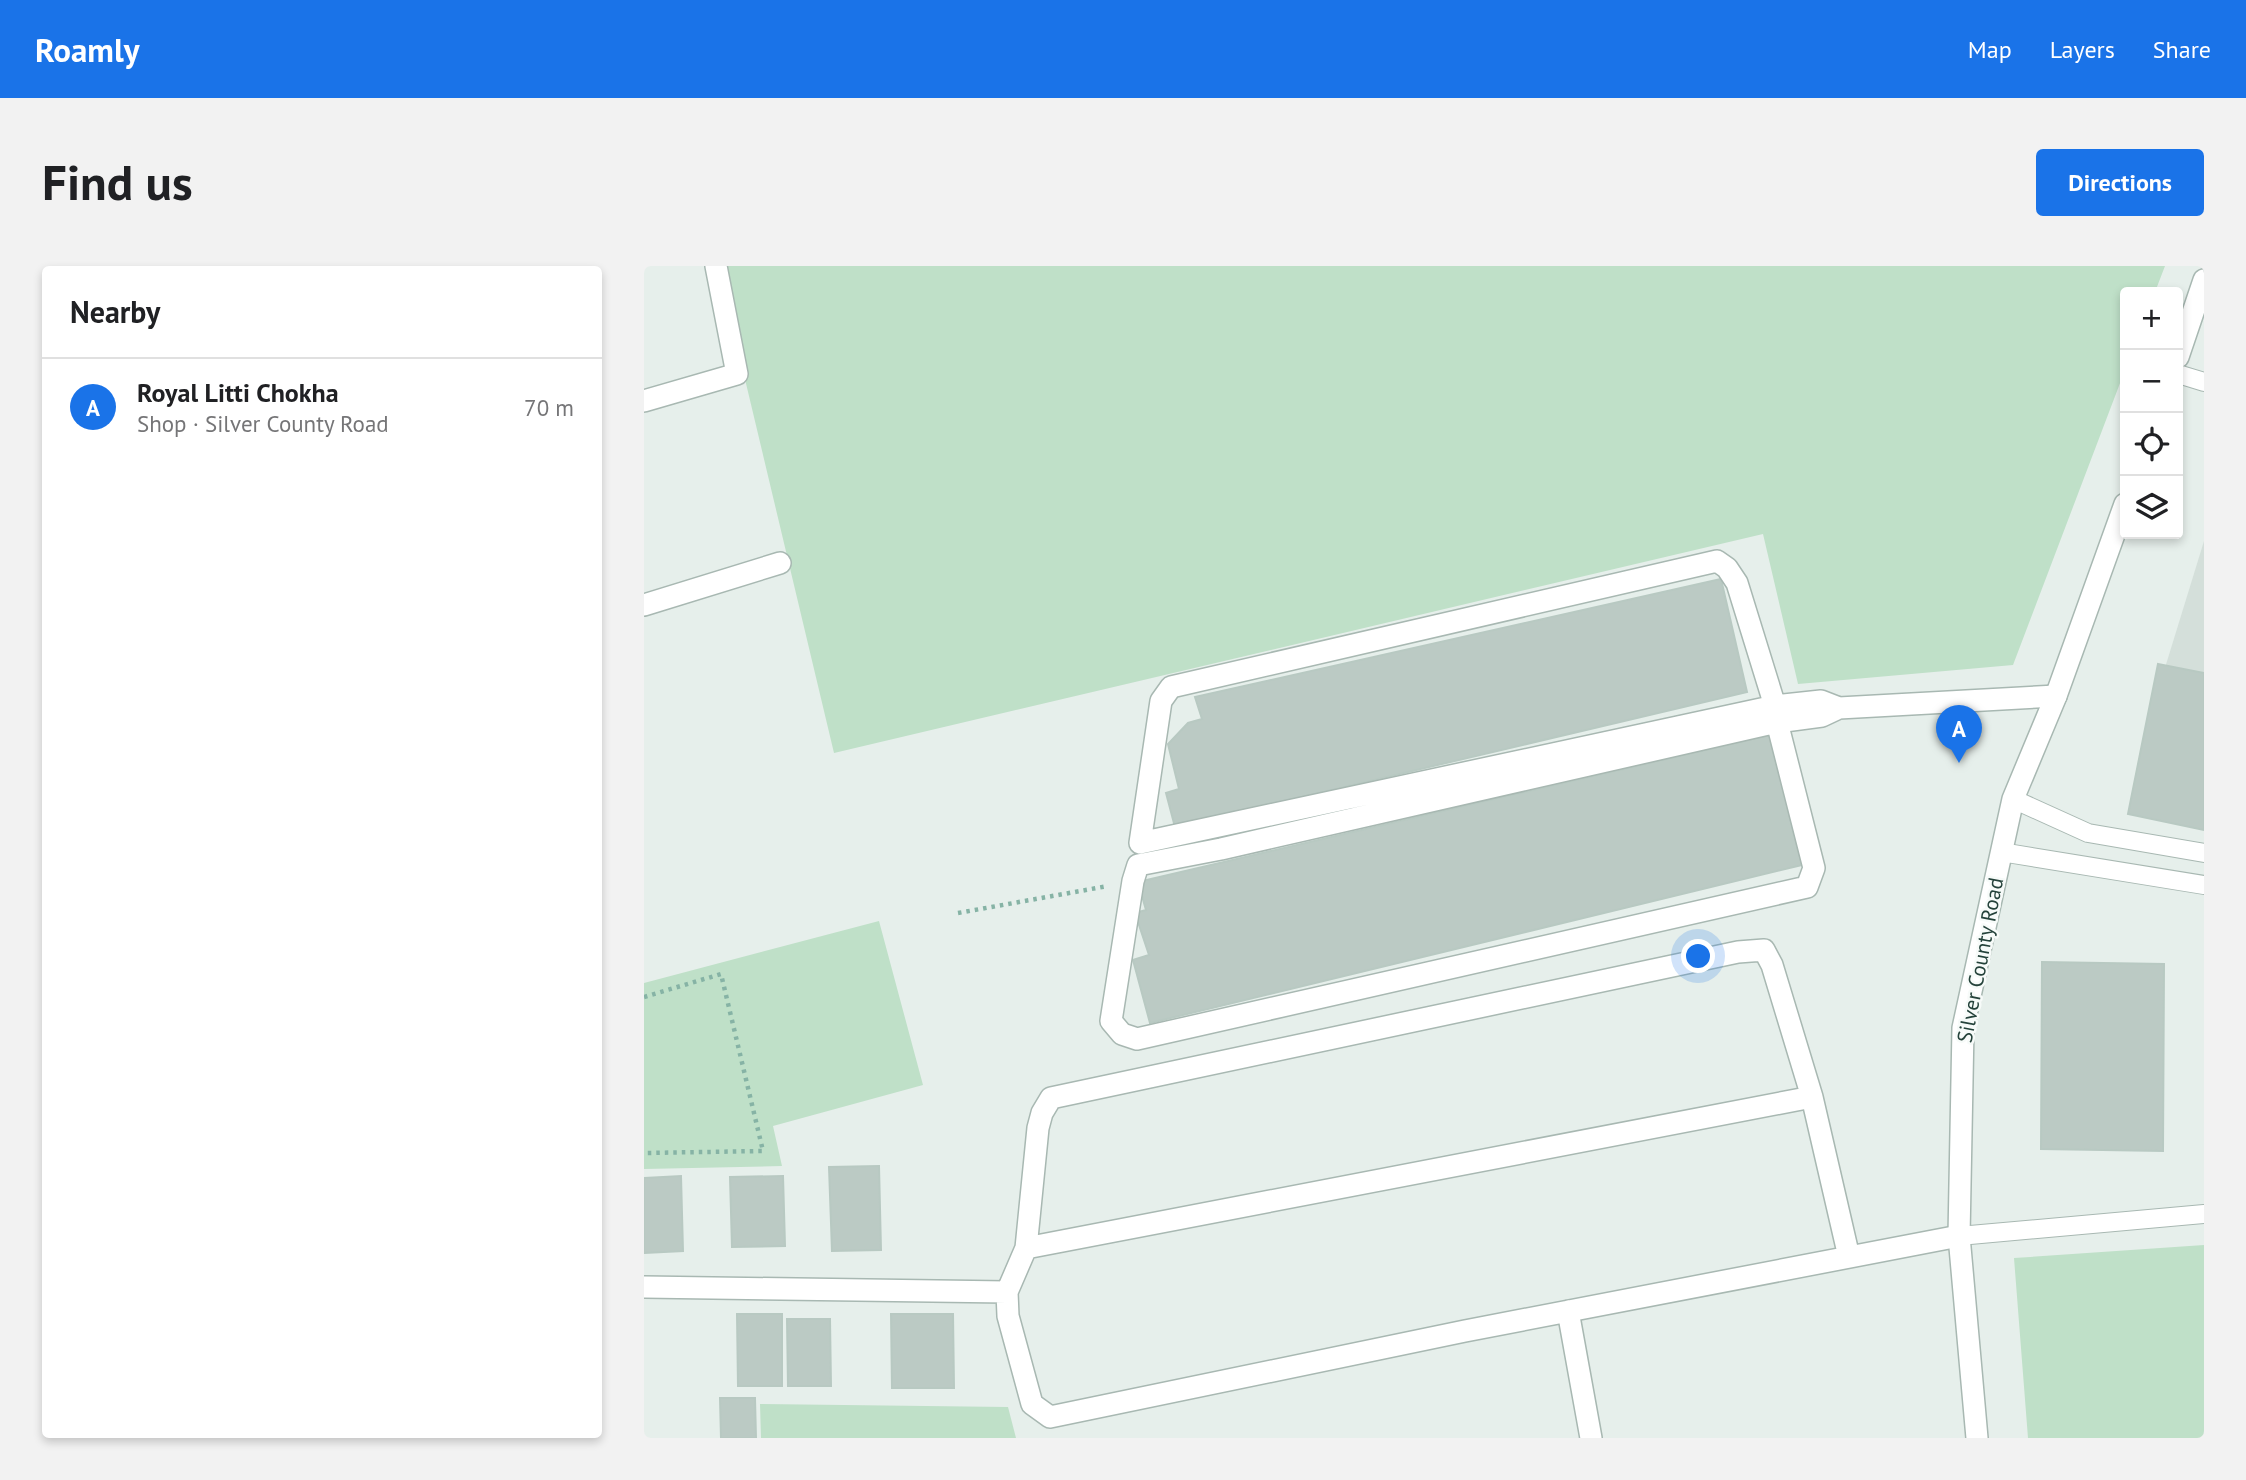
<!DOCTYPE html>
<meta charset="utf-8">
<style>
body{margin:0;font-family:"PT Sans",sans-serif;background:#f2f2f2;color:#202124}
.controls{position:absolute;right:21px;top:21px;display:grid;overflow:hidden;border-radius:7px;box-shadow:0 4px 10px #0003}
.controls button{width:63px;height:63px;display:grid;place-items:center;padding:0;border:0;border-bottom:2px solid #e0e0e0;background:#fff;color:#202124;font:35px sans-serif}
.you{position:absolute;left:1055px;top:691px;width:24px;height:24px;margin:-18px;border:5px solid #fff;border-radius:50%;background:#1a73e8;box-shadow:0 0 0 10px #1a73e833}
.badge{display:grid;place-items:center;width:46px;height:46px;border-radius:50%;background:#1a73e8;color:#fff;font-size:23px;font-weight:700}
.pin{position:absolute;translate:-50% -58px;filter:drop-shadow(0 2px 4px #0008)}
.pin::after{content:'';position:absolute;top:37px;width:24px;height:21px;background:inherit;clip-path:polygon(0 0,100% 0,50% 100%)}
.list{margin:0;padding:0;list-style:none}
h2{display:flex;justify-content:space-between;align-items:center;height:91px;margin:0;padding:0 28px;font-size:30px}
h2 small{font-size:23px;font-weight:400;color:#757577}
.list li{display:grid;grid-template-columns:46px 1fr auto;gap:21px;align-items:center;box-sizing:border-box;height:98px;padding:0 28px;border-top:2px solid #e0e0e0}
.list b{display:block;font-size:26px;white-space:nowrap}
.list p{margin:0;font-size:23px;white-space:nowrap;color:#757577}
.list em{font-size:23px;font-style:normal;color:#757577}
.icon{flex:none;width:38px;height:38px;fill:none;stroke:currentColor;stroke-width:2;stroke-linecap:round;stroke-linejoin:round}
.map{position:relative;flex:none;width:1560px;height:1172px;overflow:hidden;border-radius:7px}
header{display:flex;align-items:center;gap:42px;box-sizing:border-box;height:98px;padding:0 35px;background:#1a73e8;color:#fff}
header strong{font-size:33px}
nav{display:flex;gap:38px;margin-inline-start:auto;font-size:24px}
.intro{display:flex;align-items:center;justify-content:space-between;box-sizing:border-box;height:168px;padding:0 42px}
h1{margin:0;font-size:49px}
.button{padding:18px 32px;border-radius:7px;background:#1a73e8;color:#fff;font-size:24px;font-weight:700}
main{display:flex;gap:42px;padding:0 42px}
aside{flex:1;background:#fff;border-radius:7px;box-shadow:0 4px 10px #0003}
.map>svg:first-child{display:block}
.built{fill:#d4dfda}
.green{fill:#bfe0c8}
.building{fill:#bbcac4;stroke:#b8c9c2;stroke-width:2}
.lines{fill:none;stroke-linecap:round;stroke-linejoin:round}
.service-casing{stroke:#a8b8b2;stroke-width:20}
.minor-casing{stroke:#a8b8b2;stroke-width:24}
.tertiary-casing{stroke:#a8b8b2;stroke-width:24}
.path{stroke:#86b3a5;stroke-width:4.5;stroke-dasharray:3.5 5;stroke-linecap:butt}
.service{stroke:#fff;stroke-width:18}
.minor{stroke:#fff;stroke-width:21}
.tertiary{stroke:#fff;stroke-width:21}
.labels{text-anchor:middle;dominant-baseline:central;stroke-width:5;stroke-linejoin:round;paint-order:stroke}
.street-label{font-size:21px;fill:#24423a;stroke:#f7fbf9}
</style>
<header>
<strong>Roamly</strong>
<nav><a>Map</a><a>Layers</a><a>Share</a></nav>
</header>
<div class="intro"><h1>Find us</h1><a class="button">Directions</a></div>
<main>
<aside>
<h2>Nearby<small></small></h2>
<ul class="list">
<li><span class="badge">A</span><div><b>Royal Litti Chokha</b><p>Shop · Silver County Road</p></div><em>70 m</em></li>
</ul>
</aside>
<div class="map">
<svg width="1560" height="1172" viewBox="0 0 1560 1172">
<rect width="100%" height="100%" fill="#e6efeb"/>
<!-- built -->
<path class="built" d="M1560,275V428L1516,418Z"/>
<!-- green -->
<path class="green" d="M74,0H1521L1511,26H1481V104L1369,399L1154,418L1119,268L190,487Z
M235,655L279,819L129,860L138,900L0,903V717Z
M1560,979V1172H1384L1370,992Z
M116,1138L364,1141L372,1172H117Z"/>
<!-- building -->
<path class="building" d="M1077,313L1103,426L531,561L522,527L535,523L524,478L544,457L558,453L551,431Z
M1514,398L1560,407V564L1484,548Z
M1126,469L1158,599L506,757L489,694L505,689L491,647L502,644L494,616Z
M1398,696L1520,698L1519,885L1397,883Z
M235,900L237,984L188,985L185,901Z
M37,910L39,985L0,987V912Z
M139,910L141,980L88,981L86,911Z
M93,1048H138V1120H94Z
M247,1048H309L310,1122H248Z
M143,1053H186L187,1120H144Z
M76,1132H111L112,1172H77Z"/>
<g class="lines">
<!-- service casing -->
<g class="service-casing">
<path id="service" d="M1534,108L1560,116
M1369,533L1444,567L1560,587
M1357,586L1560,619
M1315,970L1560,948"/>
</g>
<!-- minor casing -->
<g class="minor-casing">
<path id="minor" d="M0,135L93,108L72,0
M0,339L136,297
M1131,440L1093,317L1083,302L1073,295L527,421L517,435L496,577L1131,440L1177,435L1195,442L1412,430
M1133,456L1170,602L1163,621L493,773L478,768L467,755L489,615L494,599L577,583L1133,456L1178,450L1195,442
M382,982L1168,831
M1205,991L1168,831L1128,699L1120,684L1094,686L407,832L398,847L394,862L382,982L363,1026L364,1050L388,1138L406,1151L821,1065L1315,970
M0,1021L363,1026
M924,1045L947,1172"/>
</g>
<!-- tertiary casing -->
<g class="tertiary-casing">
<path id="tertiary" d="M1534,91L1560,14
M1333,1172L1315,970L1319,762L1369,533L1412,430L1481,238"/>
</g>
<!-- path -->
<path class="path" d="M314,647L464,620
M0,731L77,708L119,885L0,887"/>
<!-- service -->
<use href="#service" class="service"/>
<!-- minor -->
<use href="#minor" class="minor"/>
<!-- tertiary -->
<use href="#tertiary" class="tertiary"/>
</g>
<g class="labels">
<!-- street labels -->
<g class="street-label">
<text transform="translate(1336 694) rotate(-79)">Silver County Road</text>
</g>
</g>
</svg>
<div class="controls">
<button>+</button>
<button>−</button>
<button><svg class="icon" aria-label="locate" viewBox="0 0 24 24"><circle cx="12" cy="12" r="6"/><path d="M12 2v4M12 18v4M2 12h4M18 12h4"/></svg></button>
<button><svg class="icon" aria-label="layers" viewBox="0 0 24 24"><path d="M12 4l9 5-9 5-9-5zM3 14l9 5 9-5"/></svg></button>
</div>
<div class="you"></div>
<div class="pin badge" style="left:1315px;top:497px">A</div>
</div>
</main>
